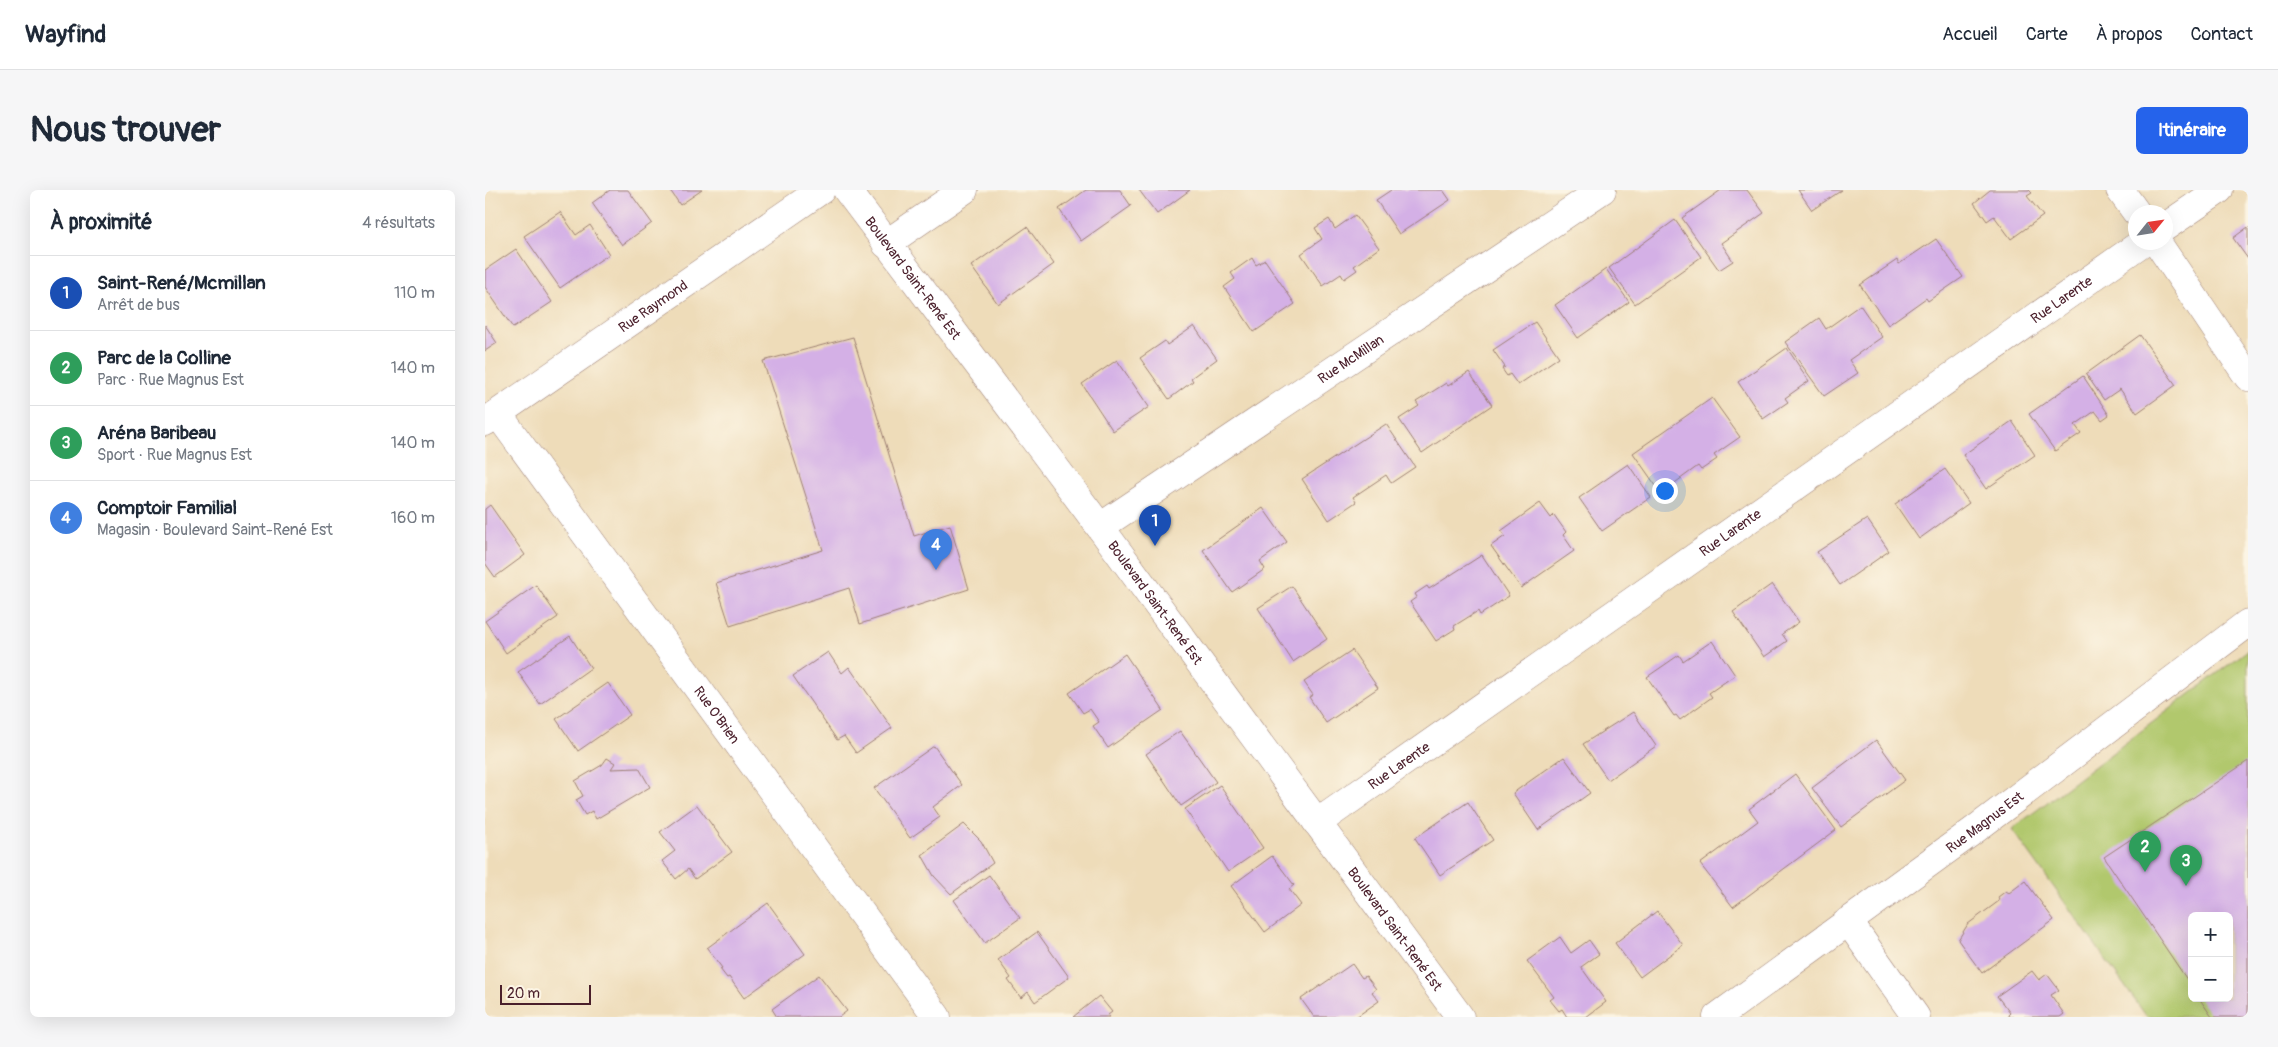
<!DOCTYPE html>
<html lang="fr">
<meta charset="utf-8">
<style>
body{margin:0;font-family:Pangolin,sans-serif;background:#f6f6f7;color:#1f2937}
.controls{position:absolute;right:15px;bottom:15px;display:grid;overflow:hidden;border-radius:8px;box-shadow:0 5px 20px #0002}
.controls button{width:45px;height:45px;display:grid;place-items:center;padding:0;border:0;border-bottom:1px solid #e0e1e3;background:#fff;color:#1f2937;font:25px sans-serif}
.compass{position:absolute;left:1643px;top:15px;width:45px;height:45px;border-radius:50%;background:#fff;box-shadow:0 5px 20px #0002;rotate:60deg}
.scale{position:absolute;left:15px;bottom:12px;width:91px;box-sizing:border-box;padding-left:5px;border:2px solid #4a1f2b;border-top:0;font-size:14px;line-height:18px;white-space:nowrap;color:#4a1f2b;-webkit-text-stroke:4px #fcf5e5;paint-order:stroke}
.you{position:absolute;left:1179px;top:300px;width:18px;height:18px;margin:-12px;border:4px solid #fff;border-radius:50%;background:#1a73e8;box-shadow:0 0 0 8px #1a73e833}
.badge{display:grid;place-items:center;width:32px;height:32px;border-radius:50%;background:#2563eb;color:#fff;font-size:16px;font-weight:700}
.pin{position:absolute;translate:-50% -41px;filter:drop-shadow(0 1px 2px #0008)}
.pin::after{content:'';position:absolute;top:26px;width:18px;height:15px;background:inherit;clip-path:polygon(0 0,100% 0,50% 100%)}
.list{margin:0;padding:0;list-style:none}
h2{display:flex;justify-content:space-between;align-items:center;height:65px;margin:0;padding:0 20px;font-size:21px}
h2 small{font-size:16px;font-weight:400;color:#747a83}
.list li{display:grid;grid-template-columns:32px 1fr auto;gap:15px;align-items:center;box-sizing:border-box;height:75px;padding:0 20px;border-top:1px solid #e0e1e3}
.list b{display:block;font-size:19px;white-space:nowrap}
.list p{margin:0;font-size:16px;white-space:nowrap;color:#747a83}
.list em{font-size:16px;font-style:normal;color:#747a83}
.map{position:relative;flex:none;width:1763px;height:827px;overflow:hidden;border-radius:8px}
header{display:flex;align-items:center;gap:30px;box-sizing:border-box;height:70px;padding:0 25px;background:#fff;border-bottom:1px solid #e0e1e3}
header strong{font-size:24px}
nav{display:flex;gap:28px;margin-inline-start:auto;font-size:18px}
.intro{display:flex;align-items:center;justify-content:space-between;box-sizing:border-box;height:120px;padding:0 30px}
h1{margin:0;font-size:35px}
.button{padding:12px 22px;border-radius:8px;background:#2563eb;color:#fff;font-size:18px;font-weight:700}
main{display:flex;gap:30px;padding:0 30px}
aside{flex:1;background:#fff;border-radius:8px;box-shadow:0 5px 20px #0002}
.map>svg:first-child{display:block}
.green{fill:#b1c86d;stroke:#7e744c;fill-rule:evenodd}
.building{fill:#d4b0e6}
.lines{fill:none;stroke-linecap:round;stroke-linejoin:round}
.minor-casing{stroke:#9c7e72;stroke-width:29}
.minor{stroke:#fff;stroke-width:28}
.labels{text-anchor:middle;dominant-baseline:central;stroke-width:4.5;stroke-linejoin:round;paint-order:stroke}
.street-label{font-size:14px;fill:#4a1f2b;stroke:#fcf5e5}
</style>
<header>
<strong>Wayfind</strong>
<nav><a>Accueil</a><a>Carte</a><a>À propos</a><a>Contact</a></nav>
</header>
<div class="intro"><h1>Nous trouver</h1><a class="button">Itinéraire</a></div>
<main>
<aside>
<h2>À proximité<small>4 résultats</small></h2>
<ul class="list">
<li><span class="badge" style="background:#1a4fb4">1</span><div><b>Saint-René/Mcmillan</b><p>Arrêt de bus</p></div><em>110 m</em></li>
<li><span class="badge" style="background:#2e9e5b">2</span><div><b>Parc de la Colline</b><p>Parc · Rue Magnus Est</p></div><em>140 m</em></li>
<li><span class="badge" style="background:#2e9e5b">3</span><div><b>Aréna Baribeau</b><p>Sport · Rue Magnus Est</p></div><em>140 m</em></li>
<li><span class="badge" style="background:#3f7fe0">4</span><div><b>Comptoir Familial</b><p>Magasin · Boulevard Saint-René Est</p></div><em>160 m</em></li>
</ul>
</aside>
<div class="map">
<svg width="1763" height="827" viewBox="0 0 1763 827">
<rect width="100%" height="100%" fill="#fcf5e5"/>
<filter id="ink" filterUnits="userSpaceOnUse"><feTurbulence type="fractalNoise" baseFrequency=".02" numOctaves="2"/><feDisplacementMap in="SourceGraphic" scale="10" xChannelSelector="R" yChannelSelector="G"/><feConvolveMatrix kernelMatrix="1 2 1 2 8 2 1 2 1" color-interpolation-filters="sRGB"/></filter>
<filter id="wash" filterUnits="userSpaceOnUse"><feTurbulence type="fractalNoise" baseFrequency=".0096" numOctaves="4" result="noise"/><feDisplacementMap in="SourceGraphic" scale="20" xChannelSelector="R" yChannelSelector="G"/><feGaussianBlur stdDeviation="1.12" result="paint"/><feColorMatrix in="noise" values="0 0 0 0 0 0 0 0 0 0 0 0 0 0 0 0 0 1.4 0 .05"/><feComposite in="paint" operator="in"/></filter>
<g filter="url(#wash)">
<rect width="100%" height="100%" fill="#eedcb9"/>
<!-- green -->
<path class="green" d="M1763,460V827H1662L1527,639ZM1707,726H1744V808H1707Z"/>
<g id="blocks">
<!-- building -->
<path class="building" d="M125,0H143L167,33L137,55L107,13Z
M185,0H217L195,15Z
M601,0H635L646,16L596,51L574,19Z
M654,0H705L672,24Z
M906,0H958L965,10L914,44L891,10Z
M1236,0H1262L1279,23L1236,53L1248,71L1234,80L1197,28Z
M1313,0H1357L1327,20Z
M1505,0H1544L1547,3L1542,6L1558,26L1526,49L1509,26L1502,31L1489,13Z
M75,22L91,45L105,35L124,64L75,98L39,46Z
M870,25L894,58L869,76L872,80L859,89L856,84L838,96L816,64L837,49L830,38L844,29L850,39Z
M1190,30L1216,67L1150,114L1124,78Z
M542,37L569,74L513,114L486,76Z
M1763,37V69L1748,48Z
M1451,49L1478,87L1443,111L1441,108L1403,135L1375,95L1412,70L1414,74Z
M31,59L67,112L28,138L0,97V80Z
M767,68L771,75L780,70L810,114L769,142L739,97L750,89L746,83Z
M1121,79L1144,112L1093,148L1070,115Z
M1375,115L1397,147L1364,170L1373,183L1339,206L1300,152L1334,128L1341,139Z
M1050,132L1074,167L1033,195L1025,184L1022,186L1017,179L1020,177L1008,160Z
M0,135L12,153L0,161Z
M709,136L732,169L706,188L708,191L684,209L655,168L680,151L682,155Z
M1655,145L1691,195L1652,223L1635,199L1619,210L1601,184Z
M368,147L429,346L465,335L484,399L375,434L364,398L245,436L231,393L338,360L278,171Z
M1302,158L1324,191L1300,208L1303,212L1278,229L1253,192Z
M632,170L664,217L628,241L597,194Z
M984,182L1007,215L937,263L914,229L934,216L931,212L961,193L963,196Z
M1598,186L1624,225L1617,230L1610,221L1590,235L1596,243L1570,261L1544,224Z
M1227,208L1255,247L1229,265L1232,269L1216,280L1213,276L1176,303L1148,263Z
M1527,231L1550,265L1501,299L1478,265Z
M901,234L930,277L906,293L901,285L868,307L871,312L844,330L817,289Z
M1143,274L1166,307L1117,341L1094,308Z
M1460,279L1484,313L1434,349L1410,314Z
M1055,313L1066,328L1069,325L1081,342L1078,345L1089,361L1036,398L1006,356L1020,346L1016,341Z
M5,315L40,365L10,387L0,373V319Z
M778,318L802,352L775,371L780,379L747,402L718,360Z
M1382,329L1404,361L1355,395L1332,362Z
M997,365L1024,406L995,425L993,421L969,436L970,439L951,451L925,412L932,407L930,404L942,396L944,399Z
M1287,394L1314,432L1297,444L1302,451L1279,467L1248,422Z
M51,395L73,427L21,463L0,431Z
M807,396L842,449L808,472L773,418Z
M85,446L106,478L55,514L33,482Z
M1227,451L1250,485L1224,503L1227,507L1195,530L1191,525L1189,526L1162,487L1194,465L1198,471Z
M867,460L893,498L841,533L824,507L828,505L819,492Z
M343,462L357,483L364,477L407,538L371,563L359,546L352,550L308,486Z
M640,464L678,520L623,558L608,536L614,532L605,519L598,523L584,503Z
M123,493L145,525L93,561L71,529Z
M1148,522L1171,556L1123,590L1098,554Z
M695,541L731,592L696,616L661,564Z
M1391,550L1420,590L1356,637L1327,598Z
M449,556L477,595L448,617L455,627L425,648L389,598Z
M1079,567L1105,603L1053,640L1028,603Z
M122,568L130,573L126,579L154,578L165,597L111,629L107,621L100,625L91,610L98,606L90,591L117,575Z
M1763,571V827H1727L1714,808H1744V726H1707V797L1619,667Z
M1310,584L1351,640L1248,717L1215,674L1273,631L1264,619Z
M735,595L778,658L743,682L700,619Z
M983,612L1008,650L955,685L930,648Z
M212,615L247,662L210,689L203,679L191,689L177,671L190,661L175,642Z
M479,634L496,651L508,673L466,704L449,686L437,665Z
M787,666L809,695L804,699L816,715L780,742L746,696Z
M504,685L535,728L500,753L469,710Z
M1540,691L1569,730L1497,783L1473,750L1483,734L1514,711L1513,707L1521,701L1524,703Z
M283,713L320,764L259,808L244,787L242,788L235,779L237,778L222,758Z
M1172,721L1198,755L1155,787L1130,753Z
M552,742L584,787L550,812L543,802L536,808L523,790L526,788L513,770Z
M1075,747L1086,763L1104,750L1114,764L1096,777L1121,812L1101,827H1082L1077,819L1074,821L1065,810L1069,807L1042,771Z
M867,774L877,788L881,786L891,799L887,802L894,811L871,827H829L816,809Z
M1547,781L1554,790L1562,784L1574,800L1566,805L1579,824L1575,827H1524L1523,825L1525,823L1512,806Z
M334,785L362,821L354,827H292L287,819Z
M614,806L627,822L623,825L624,827H588Z"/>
</g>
</g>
<g filter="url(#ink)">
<use href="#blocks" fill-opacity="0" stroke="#9c7e72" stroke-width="1"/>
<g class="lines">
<!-- minor casing -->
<g class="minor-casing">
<g id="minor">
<path id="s1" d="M362,0L615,337L975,827"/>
<path d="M1635,0L1651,22"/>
<path d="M1680,37L1734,0"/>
<path d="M1672,52L1763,187"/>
<path d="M401,54L479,0"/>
<path id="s2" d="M13,224L452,827"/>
<path id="s3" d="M0,232L336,0"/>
<path id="s4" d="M615,337L1117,0"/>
<path id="s5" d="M832,633L1658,52"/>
<path d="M1363,731L1431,827"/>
<path id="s6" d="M1232,827L1488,641L1763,433"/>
</g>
</g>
<!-- minor -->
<use href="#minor" class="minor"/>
</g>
</g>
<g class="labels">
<!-- street labels -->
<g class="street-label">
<text stroke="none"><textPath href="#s1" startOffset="110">Boulevard Saint-René Est</textPath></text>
<text stroke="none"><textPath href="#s5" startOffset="910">Rue Larente</textPath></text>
<text stroke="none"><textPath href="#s3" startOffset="204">Rue Raymond</textPath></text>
<text stroke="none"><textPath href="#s4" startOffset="302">Rue McMillan</textPath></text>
<text stroke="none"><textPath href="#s5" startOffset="505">Rue Larente</textPath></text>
<text stroke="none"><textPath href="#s1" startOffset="515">Boulevard Saint-René Est</textPath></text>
<text stroke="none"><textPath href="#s2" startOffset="372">Rue O'Brien</textPath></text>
<text stroke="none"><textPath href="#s5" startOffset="100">Rue Larente</textPath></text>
<text stroke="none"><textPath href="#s6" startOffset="331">Rue Magnus Est</textPath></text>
<text stroke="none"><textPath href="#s1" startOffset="920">Boulevard Saint-René Est</textPath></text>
</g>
</g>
</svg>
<div class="controls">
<button>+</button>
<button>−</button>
</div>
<svg class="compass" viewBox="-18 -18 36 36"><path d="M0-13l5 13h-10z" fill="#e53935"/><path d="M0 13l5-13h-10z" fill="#747a83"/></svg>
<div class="scale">20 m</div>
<div class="you"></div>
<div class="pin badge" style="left:670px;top:356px;background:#1a4fb4">1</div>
<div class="pin badge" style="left:1660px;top:682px;background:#2e9e5b">2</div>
<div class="pin badge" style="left:1701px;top:696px;background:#2e9e5b">3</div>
<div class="pin badge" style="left:451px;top:380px;background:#3f7fe0">4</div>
</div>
</main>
